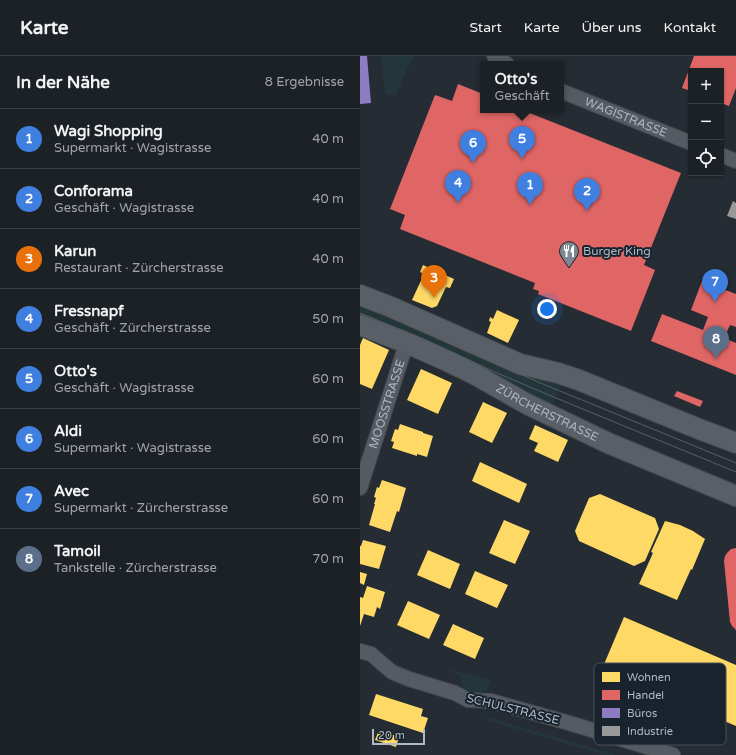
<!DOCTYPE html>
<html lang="de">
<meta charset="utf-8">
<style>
body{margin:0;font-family:"Varela Round",sans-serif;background:#292e32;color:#f1f3f6}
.controls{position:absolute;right:12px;top:12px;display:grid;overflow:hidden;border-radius:0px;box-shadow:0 1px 3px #0004}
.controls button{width:36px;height:36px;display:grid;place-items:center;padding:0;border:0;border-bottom:1px solid #3a3e43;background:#1c2126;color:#f1f3f6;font:20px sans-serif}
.scale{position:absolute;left:12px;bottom:10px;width:53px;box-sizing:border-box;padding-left:4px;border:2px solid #aeb9c6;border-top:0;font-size:11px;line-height:14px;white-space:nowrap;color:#aeb9c6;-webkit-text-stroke:3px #19232d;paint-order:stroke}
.you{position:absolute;left:187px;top:253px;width:14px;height:14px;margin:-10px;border:3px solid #fff;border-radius:50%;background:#1a73e8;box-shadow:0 0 0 6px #1a73e833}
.badge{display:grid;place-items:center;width:26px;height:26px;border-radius:50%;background:#8c9099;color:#fff;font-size:13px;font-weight:700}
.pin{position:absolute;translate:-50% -33px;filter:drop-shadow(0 1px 2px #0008)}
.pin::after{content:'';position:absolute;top:21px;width:14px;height:12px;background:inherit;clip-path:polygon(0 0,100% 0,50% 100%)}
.popup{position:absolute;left:120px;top:5px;width:84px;height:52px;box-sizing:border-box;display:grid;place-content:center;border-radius:0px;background:#1c2126;filter:drop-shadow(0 1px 3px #0005);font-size:13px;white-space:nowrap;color:#a0a3a7}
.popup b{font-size:15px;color:#f1f3f6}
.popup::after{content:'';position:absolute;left:50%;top:100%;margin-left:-8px;border:8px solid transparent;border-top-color:#1c2126}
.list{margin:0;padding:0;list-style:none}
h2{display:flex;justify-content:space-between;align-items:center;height:52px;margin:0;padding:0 16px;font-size:17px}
h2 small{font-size:13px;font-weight:400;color:#a0a3a7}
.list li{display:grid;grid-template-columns:26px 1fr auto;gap:12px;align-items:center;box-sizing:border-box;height:60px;padding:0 16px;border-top:1px solid #3a3e43}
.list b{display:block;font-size:15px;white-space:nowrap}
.list p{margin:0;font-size:13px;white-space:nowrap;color:#a0a3a7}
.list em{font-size:13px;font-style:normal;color:#a0a3a7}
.icon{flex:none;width:22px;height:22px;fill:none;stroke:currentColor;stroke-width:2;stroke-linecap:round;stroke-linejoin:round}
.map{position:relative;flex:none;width:376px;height:699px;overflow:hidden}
header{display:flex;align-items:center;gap:24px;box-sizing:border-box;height:56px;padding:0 20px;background:#1c2126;border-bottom:1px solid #3a3e43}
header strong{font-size:19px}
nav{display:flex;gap:22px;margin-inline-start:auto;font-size:14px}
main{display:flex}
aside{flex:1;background:#1c2126}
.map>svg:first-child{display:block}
.green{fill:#233639}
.homes{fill:#ffd966}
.shops{fill:#e06666}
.offices{fill:#8e7cc3}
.industry{fill:#999}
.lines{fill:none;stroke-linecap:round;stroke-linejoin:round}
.minor-casing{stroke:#44484e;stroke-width:16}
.secondary-casing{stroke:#44484e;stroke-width:22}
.minor{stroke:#565a62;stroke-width:14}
.secondary{stroke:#595f66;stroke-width:20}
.tram{stroke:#595f64;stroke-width:1}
.labels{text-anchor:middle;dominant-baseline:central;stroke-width:4;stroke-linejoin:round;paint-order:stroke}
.street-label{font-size:12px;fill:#aeb9c6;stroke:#19232d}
.poi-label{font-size:12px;fill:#aeb9c6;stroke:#19232d;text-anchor:start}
.key{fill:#19232d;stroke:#46505b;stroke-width:1}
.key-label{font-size:11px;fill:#aeb9c6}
</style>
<header>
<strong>Karte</strong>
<nav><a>Start</a><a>Karte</a><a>Über uns</a><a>Kontakt</a></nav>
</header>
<main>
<aside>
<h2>In der Nähe<small>8 Ergebnisse</small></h2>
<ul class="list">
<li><span class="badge" style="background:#3f7fe0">1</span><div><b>Wagi Shopping</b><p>Supermarkt · Wagistrasse</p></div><em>40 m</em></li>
<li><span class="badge" style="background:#3f7fe0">2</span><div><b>Conforama</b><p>Geschäft · Wagistrasse</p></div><em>40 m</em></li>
<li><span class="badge" style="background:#e8710a">3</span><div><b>Karun</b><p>Restaurant · Zürcherstrasse</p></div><em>40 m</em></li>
<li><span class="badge" style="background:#3f7fe0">4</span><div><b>Fressnapf</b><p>Geschäft · Zürcherstrasse</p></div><em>50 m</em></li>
<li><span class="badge" style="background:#3f7fe0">5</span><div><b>Otto's</b><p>Geschäft · Wagistrasse</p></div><em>60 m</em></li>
<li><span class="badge" style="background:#3f7fe0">6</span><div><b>Aldi</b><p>Supermarkt · Wagistrasse</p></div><em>60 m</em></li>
<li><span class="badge" style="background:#3f7fe0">7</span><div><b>Avec</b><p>Supermarkt · Zürcherstrasse</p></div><em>60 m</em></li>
<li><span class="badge" style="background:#5c6f8a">8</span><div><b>Tamoil</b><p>Tankstelle · Zürcherstrasse</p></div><em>70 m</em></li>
</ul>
</aside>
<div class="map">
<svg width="376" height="699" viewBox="0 0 376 699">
<rect width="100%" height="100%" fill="#262c33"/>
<!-- green -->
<path class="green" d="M21,0H55L47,13L36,39H25Z
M0,244L203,324L191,354L0,262Z
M90,613L131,624L127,634L115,640L105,638L100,619L91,616Z
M127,661L256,699H245L126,664Z"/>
<!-- homes -->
<path class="homes" d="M63,209L94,223L90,232L86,231L77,250L72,252L52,244L64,218L60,216Z
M137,254L159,264L148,287L127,277L131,266L129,265L130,261L133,263Z
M3,282L29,294L12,333L0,328V289Z
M61,313L92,327L78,358L47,344Z
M123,346L147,357L132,387L109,376Z
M40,368L63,376V377L73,380L67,401L57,398V400L32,392L34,386L31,385L35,373L38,374Z
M175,369L208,384L198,406L174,395L178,387L169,383Z
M120,406L167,428L159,447L112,425Z
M22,424L46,432L39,456L37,455L30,476L9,469L15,448H14L16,442L14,441L17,431L19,432Z
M240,438L295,462L299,473L285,505L274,510L219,485L215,475L229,442Z
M144,464L170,475L155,508L129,497Z
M305,465L320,469L333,475L345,483L332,514L331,513L317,544L279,528L293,497L291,496Z
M3,484L26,490L19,513L0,508V490H1Z
M68,494L100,508L90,533L57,519Z
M115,515L148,529L137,552L105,538Z
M0,516L7,518L4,529L0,527Z
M7,530L25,536L20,553L17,551L14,561L4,558L0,570V541L3,542Z
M48,545L80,559L69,583L37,569Z
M264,561L376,609V670L242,613Z
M93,568L124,582L115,603L83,589Z
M16,638L63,653L61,660L68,662L63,677L9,659Z
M19,674L39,681L36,691L15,684Z"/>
<!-- shops -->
<path class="shops" d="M334,0H376V32L369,50L361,47V15H331V35L322,32Z
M98,28L123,38V54H162L321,117L284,209L295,214L271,275L178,238L179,235L173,233L175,227L40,173L45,159L30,153L75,39L92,45Z
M342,225L376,238V271L370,269L364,282L376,287V319L291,285L302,258L343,274L348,261L331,254Z
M317,335L343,345L340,351L314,340Z
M376,492V574L372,570L370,566L364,505L365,500L367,497L371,493Z"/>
<!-- offices -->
<path class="offices" d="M0,0H7L11,47L0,48Z"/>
<!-- industry -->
<path class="industry" d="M373,145L376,147V163L367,160Z"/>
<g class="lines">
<!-- minor casing -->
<g class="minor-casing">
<g id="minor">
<path d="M134,0L147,8"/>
<path id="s1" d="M201,35L331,87"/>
<path d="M361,99L376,105"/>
<path id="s2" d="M0,432L43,298L49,288"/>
<path d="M0,595L11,598L32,616L49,623L95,637L108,644L131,645L209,667L313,699"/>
</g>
</g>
<!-- secondary casing -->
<g class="secondary-casing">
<g id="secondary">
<path d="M0,239L31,251L160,308L198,317L219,324L339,373L376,387"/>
<path id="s3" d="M0,269L49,288L85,304L114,318L167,348L248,387L376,440"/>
</g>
</g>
<!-- minor -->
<use href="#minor" class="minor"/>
<!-- secondary -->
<use href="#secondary" class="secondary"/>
<!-- tram -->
<path class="tram" d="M0,248L29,259L62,274L178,326L376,407
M0,257L61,282L137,317L196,342L376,416"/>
</g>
<!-- icons -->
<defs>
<g id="restaurant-pin" transform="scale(1)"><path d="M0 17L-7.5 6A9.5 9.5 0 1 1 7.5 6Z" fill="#7e8893" stroke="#19232d"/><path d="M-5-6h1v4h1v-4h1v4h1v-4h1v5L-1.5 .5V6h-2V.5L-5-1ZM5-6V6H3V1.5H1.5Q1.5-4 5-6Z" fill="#fff"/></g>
</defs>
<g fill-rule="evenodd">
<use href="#restaurant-pin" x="209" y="195"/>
</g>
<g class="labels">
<!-- street labels -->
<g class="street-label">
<text stroke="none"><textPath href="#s1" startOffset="70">WAGISTRASSE</textPath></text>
<text stroke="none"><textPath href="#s2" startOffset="88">MOOSSTRASSE</textPath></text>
<text stroke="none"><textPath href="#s3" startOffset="207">ZÜRCHERSTRASSE</textPath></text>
<text transform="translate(153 653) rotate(14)">SCHULSTRASSE</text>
</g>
<!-- poi labels -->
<g class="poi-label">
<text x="223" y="195">Burger King</text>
</g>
</g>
<!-- legend -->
<rect x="234" y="607" width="132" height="82" rx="6" class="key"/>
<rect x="242" y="616" width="18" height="10" fill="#ffd966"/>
<rect x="242" y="634" width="18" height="10" fill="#e06666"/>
<rect x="242" y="652" width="18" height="10" fill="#8e7cc3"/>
<rect x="242" y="670" width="18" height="10" fill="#999"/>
<g class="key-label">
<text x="267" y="625">Wohnen</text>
<text x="267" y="643">Handel</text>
<text x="267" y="661">Büros</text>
<text x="267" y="679">Industrie</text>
</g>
</svg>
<div class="controls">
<button>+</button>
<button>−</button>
<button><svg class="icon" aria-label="locate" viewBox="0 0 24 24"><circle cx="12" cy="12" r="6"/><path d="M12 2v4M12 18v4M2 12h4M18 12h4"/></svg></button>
</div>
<div class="scale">20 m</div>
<div class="you"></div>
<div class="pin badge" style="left:170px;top:149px;background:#3f7fe0">1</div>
<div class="pin badge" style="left:227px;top:155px;background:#3f7fe0">2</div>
<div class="pin badge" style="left:74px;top:242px;background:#e8710a">3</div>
<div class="pin badge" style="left:98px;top:147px;background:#3f7fe0">4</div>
<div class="pin badge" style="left:162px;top:103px;background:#3f7fe0">5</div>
<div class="popup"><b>Otto's</b>Geschäft</div>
<div class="pin badge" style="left:113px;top:107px;background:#3f7fe0">6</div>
<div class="pin badge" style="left:355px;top:246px;background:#3f7fe0">7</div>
<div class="pin badge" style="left:356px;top:303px;background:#5c6f8a">8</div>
</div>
</main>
